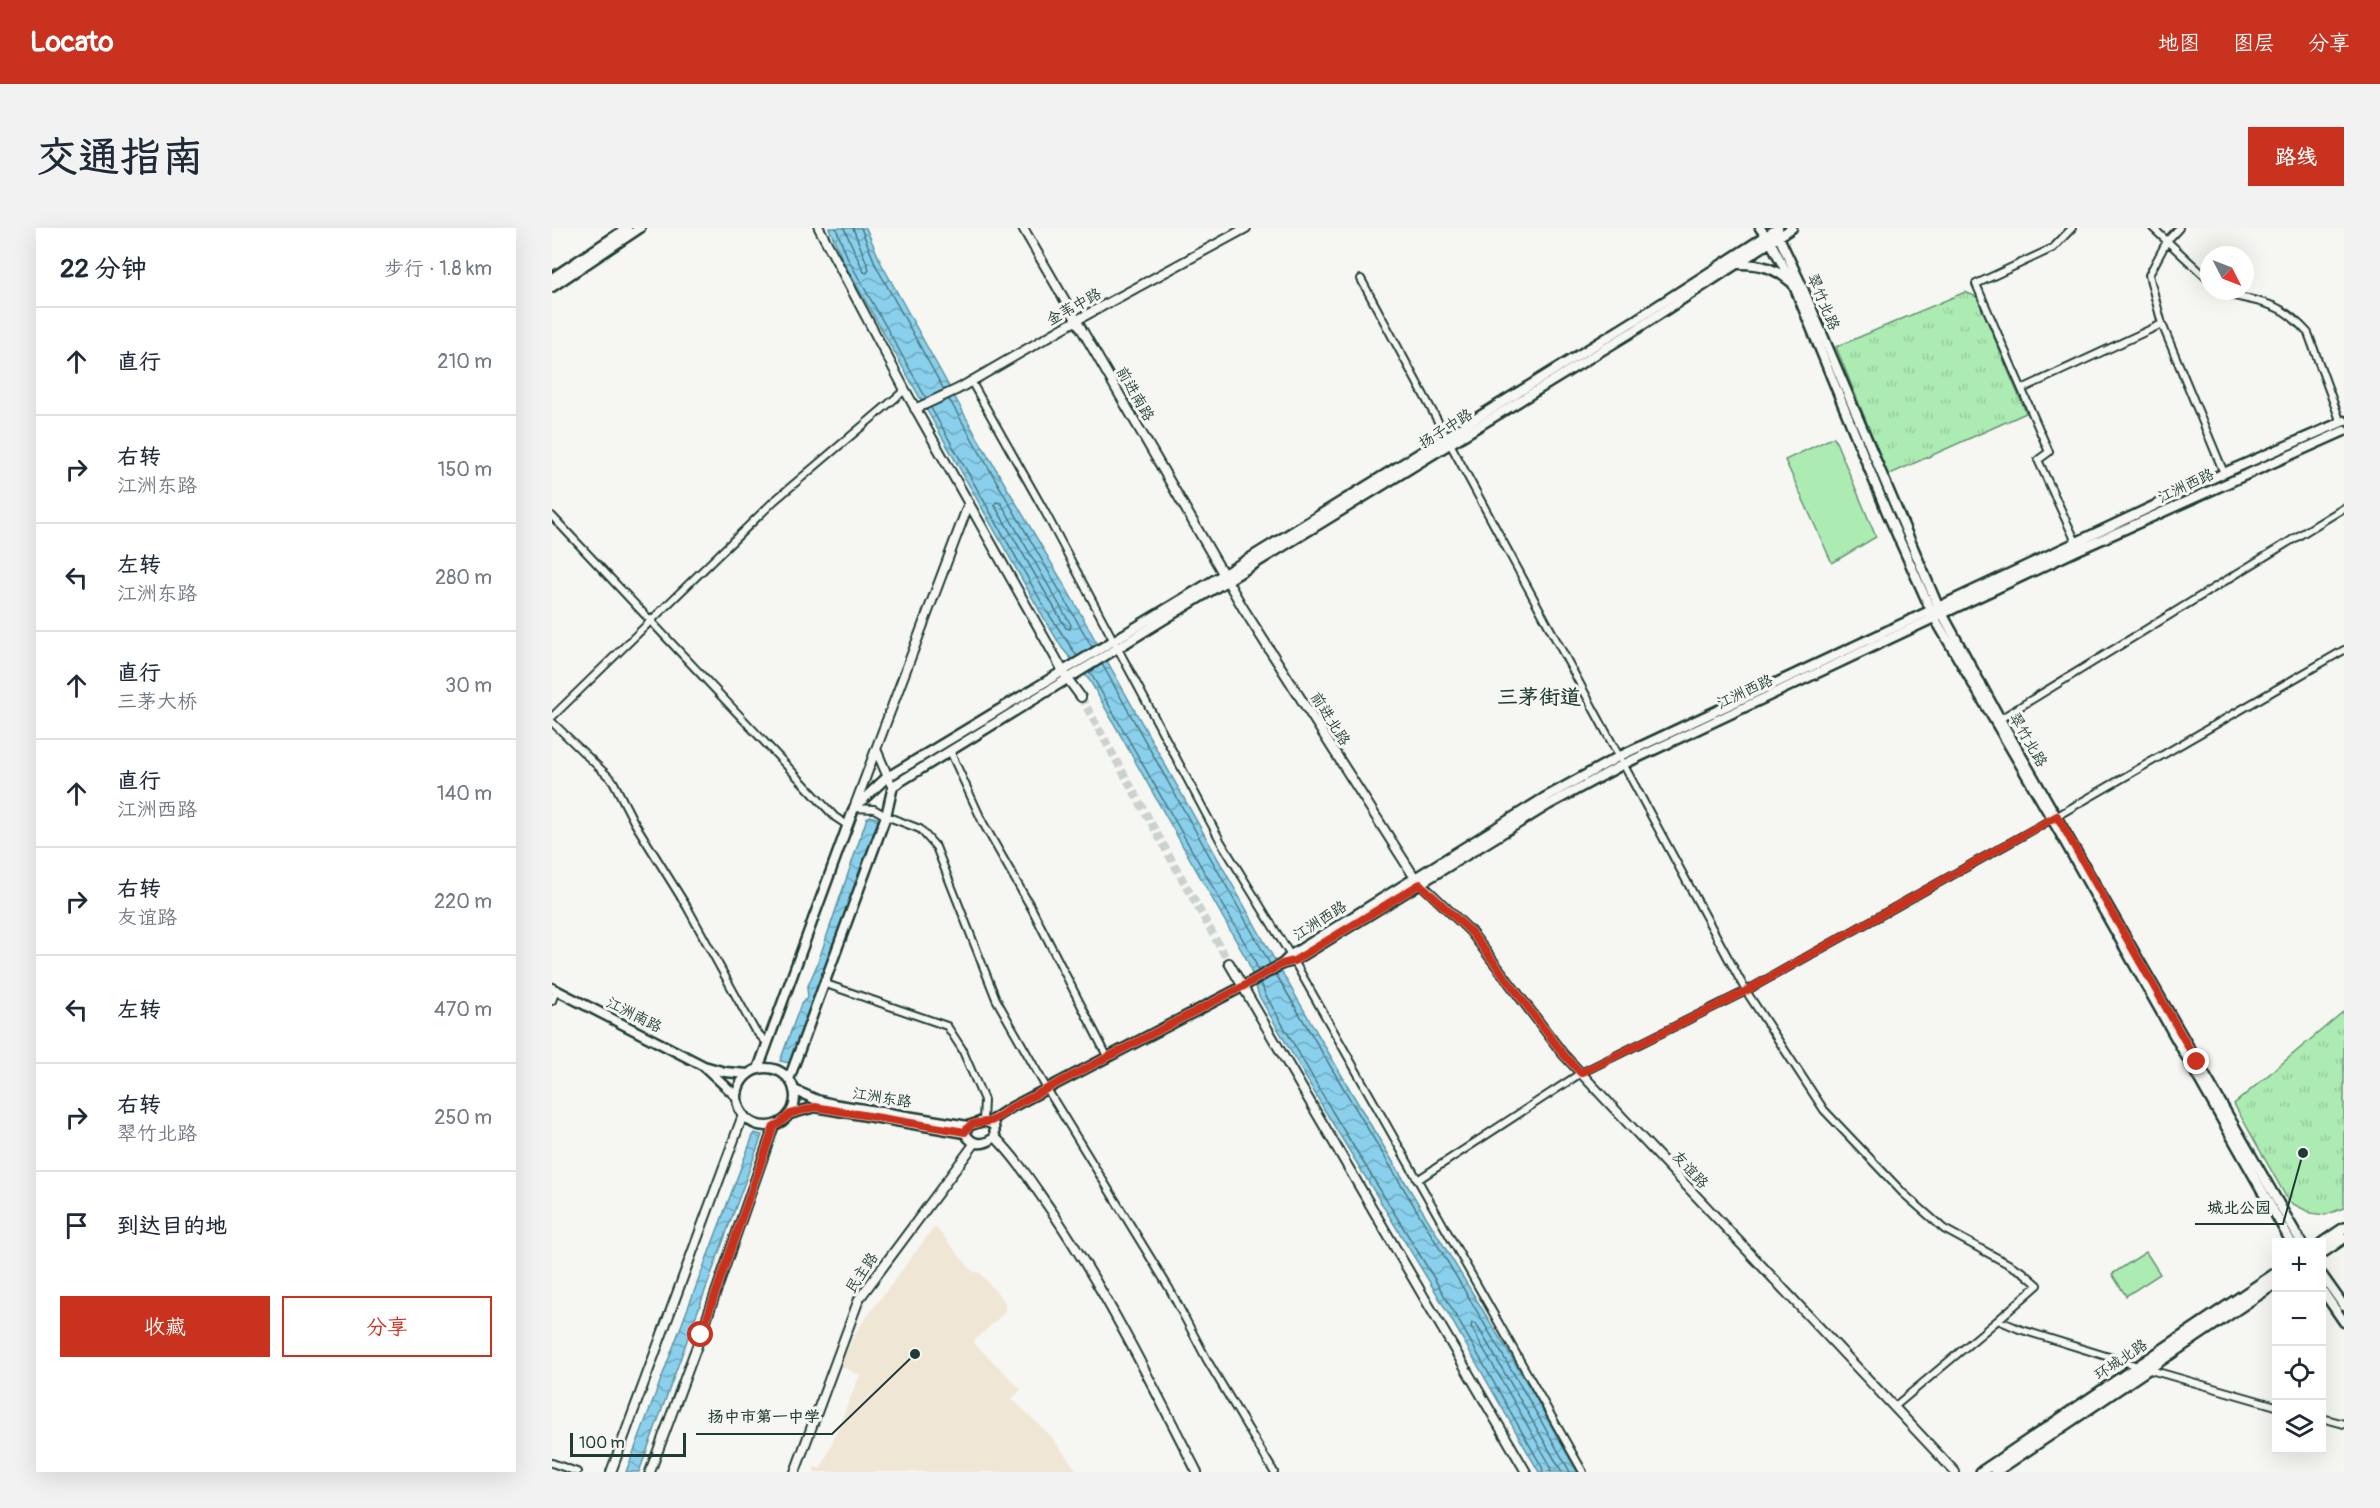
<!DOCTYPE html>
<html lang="zh">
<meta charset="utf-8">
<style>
body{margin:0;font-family:Pangolin,"LXGW WenKai TC",sans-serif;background:#f2f2f3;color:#1f2937}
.controls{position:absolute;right:18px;bottom:18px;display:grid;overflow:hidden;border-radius:0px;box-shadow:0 6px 24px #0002}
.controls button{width:54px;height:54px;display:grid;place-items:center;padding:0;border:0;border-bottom:2px solid #e0e1e3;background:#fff;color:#1f2937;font:30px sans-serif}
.compass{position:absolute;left:1648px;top:18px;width:54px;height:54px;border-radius:50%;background:#fff;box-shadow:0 6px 24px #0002;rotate:132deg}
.scale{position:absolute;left:18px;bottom:15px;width:116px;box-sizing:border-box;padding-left:6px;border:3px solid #1f3d34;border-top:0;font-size:16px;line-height:21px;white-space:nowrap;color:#1f3d34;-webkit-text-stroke:4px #f6f6f2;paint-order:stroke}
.stop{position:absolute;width:18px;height:18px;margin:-14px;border:4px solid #c8321e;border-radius:50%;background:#fff}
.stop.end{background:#c8321e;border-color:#fff;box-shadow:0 2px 6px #0008}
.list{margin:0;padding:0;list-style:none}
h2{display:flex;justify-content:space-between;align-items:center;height:78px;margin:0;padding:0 24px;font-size:26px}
h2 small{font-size:20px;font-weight:400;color:#747a83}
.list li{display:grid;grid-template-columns:39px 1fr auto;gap:18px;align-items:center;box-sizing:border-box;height:108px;padding:0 24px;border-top:2px solid #e0e1e3}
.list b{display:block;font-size:22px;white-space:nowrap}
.list p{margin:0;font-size:20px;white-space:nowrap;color:#747a83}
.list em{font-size:20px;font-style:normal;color:#747a83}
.actions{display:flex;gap:12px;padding:18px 24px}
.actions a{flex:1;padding:14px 0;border:2px solid #c8321e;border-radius:0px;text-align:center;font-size:21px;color:#c8321e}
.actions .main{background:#c8321e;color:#fff}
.icon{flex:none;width:33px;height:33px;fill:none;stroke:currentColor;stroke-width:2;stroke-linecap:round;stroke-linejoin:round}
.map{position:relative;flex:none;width:1792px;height:1244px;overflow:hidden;border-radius:0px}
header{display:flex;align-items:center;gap:36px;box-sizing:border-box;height:84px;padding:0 30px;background:#c8321e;color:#fff}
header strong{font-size:28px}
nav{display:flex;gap:33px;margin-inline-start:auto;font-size:21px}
.intro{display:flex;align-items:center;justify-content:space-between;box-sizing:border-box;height:144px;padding:0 36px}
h1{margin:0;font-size:42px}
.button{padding:15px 27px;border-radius:0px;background:#c8321e;color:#fff;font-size:21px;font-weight:700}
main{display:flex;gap:36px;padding:0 36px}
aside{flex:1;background:#fff;border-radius:0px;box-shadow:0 6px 24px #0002}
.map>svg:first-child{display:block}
.built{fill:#f0e6d6}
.park{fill:url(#park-tufts);stroke:#669473;stroke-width:1.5}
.pitch{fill:#acebb2;stroke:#669473;stroke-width:1.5}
.water{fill:url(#water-waves);stroke:#5f95a2;stroke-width:1.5}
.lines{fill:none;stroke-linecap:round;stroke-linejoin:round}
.shore{stroke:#4a787e;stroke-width:1.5}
.tertiary-tunnel{stroke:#cbd1cc;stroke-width:8;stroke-dasharray:8 4;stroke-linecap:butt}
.minor-casing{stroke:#1f3d34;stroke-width:10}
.tertiary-casing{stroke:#1f3d34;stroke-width:12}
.secondary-casing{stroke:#1f3d34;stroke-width:13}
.primary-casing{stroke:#1f3d34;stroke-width:14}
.minor{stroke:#f6f6f2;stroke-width:6}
.tertiary{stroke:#f6f6f2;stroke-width:8}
.secondary{stroke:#f6f6f2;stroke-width:8}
.primary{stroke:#f6f6f2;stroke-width:9}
.route{stroke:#c8321e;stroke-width:8}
.labels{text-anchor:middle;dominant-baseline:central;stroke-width:6;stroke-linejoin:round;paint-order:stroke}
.street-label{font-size:15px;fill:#1f3d34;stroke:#f6f6f2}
.district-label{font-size:21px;font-weight:bold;fill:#1f3d34;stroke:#f6f6f2}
.leader{fill:none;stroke:#1f3d34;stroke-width:2}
.callout-dot{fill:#1f3d34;stroke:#f6f6f2;stroke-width:2}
.callout-label{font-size:16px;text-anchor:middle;font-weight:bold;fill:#1f3d34;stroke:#f6f6f2;stroke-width:6;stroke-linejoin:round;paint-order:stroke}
</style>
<header>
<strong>Locato</strong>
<nav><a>地图</a><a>图层</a><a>分享</a></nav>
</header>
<div class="intro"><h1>交通指南</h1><a class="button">路线</a></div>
<main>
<aside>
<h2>22 分钟<small>步行 · 1.8 km</small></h2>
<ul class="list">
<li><svg class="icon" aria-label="ahead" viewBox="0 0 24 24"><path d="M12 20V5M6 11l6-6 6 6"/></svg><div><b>直行</b></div><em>210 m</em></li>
<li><svg class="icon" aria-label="right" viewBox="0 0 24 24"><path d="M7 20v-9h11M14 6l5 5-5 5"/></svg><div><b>右转</b><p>江洲东路</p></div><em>150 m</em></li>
<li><svg class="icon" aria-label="left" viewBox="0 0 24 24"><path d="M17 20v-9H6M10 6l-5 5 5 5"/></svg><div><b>左转</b><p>江洲东路</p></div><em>280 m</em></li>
<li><svg class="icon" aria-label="ahead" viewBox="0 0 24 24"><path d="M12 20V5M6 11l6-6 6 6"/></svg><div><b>直行</b><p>三茅大桥</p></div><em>30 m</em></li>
<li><svg class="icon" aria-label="ahead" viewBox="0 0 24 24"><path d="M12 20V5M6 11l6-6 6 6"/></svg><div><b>直行</b><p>江洲西路</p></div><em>140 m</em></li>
<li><svg class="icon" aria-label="right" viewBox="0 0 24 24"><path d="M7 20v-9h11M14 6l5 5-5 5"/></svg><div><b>右转</b><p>友谊路</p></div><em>220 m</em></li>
<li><svg class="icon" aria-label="left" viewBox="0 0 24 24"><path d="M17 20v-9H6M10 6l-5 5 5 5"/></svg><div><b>左转</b></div><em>470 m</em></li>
<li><svg class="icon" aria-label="right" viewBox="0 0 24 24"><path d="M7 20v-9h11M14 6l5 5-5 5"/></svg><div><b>右转</b><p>翠竹北路</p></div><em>250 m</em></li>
<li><svg class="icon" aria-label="arrive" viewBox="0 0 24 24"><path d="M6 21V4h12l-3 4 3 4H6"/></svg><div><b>到达目的地</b></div></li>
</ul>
<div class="actions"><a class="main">收藏</a><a>分享</a></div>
</aside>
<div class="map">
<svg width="1792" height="1244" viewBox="0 0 1792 1244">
<defs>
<pattern id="park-tufts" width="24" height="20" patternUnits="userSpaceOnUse" patternTransform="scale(1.5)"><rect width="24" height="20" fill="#acebb2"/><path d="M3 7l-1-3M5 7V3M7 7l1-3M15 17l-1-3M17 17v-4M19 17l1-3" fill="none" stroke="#94ca9a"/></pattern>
<pattern id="water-waves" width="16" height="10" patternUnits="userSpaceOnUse" patternTransform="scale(1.5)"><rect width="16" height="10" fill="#8ad0ec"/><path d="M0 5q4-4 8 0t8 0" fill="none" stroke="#70aac0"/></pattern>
</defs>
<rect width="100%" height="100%" fill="#f6f6f2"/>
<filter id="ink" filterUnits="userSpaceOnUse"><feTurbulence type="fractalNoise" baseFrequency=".0167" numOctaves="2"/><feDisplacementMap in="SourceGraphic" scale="12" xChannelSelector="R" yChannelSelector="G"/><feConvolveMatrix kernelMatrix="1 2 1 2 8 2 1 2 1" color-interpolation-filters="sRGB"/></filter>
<g filter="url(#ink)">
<!-- built -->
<path class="built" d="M383,998L420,1043L428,1045L453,1074V1083L449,1088L421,1114L469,1161L460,1171L499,1208L526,1244H261L263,1239L269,1241L308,1147L288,1138L305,1102Z"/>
<!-- park -->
<path class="park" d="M1413,64L1425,69L1474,185L1336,247L1284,119Z
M1792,783V980L1773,987L1759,985L1737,974L1682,876Z"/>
<!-- pitch -->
<path class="pitch" d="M1282,209L1324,309L1280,335L1233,232Z
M1594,1024L1608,1046L1574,1068L1560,1046Z"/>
<!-- water -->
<path class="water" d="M277,0H314L329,35L422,204L513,358L717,722L815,891L975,1155L1025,1244H987L883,1063L775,886L707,768L696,734L538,453L510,420L489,385L291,33Z
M318,588L325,590L326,594L240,832L237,835L228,833L249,776L256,769L255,760L265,737L315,590Z
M202,905L210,907L87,1244H74Z"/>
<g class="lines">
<!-- shore -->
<path class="shore" d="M284,0L296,31L374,170
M292,0L312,44L315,45L317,41L301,0
M309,0L324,38L392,162
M397,171L540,419
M379,180L494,382L525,428
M444,274L449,275L519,397L518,401L514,400L443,278Z
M550,436L718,736
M538,444L702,731L706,743
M724,746C821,913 924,1076 1018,1244
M709,754L713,766L780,883L888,1060L990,1239L991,1244
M999,1244L997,1235L919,1099L920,1095L924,1096L930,1106L1010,1244"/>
<!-- tertiary-tunnel -->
<path class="tertiary-tunnel" d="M529,469L677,735"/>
<!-- minor casing -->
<g class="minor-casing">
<path id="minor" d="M1520,0L1501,20L1424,56L1497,224L1486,232L1524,314
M1601,0L1657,52
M1627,0L1615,13L1597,47L1610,96L1672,245
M809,51L1194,763L1272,882L1351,965L1392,1001L1471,1044L1486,1057L1446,1092
M1669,63C1677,68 1687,69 1696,71C1725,77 1736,83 1756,105L1789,195
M419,153L493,284L669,614L742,733L1031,1244
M1470,161L1610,96
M0,288L283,589L295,597
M0,489L222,273L353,162
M1448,491L1792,280
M0,494L61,553L82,594L135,679L202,801L215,815
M398,523L431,595L480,681L556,830
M302,580L322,581L334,588L368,601L384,619L444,771L495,861L617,1060L655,1132L722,1244
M274,756L395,798L410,821L432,872L431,893
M0,773L4,762
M867,951L1029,845L1194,763L1500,591L1792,422
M1595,1141L1724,1178
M1342,1179L1446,1092L1467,1101L1586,1138
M1770,1190L1792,1196
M0,1235L25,1244"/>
</g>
<!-- tertiary casing -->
<g class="tertiary-casing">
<path id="tertiary" d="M267,0L353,162L515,450L529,469
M471,0L691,380L863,650L919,704L1011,826L1403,1244
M363,181L406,161L525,92L694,0
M338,554L324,521L417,275
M302,580L324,521
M677,735L974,1244
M443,909C466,932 482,958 501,985C556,1067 600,1156 645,1244
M59,1244L191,887
M98,1244L149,1107L222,898
M243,1244L307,1071L423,915"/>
</g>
<!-- secondary casing -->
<g class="secondary-casing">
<path id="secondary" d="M1208,0L1219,15L1242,58L1334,282L1382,389L1500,591L1739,1014
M1225,5L1249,56L1386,378L1448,491L1749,1014
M1188,36C1209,36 1223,40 1239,54
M0,50L75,0
M0,59L88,0
M730,736L739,727L992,570L1066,529L1672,245L1792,193
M0,760L152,838L173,844L196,846
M185 869a29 29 0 1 1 58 0a29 29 0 1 1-58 0Z
M154,840L185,869
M206,841L302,580L334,550L672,346L1085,91L1226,0
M237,851L334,588L341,558L1080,104L1240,0
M242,862L265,872L281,876L416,898
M238,886L263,879L413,905
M431,893L442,897L443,909C432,918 420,918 413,905L416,898Z
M437,894L460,879L690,759L730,736L742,733L996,577L1070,537L1526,322L1792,203
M1770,1047L1792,1078
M1770,1062L1792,1094"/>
</g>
<!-- primary casing -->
<g class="primary-casing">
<path id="primary" d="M1770,1015L1792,1000
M1770,1025L1792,1010
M1429,1244L1724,1045
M1443,1244L1724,1055"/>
</g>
<!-- minor -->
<use href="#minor" class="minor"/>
<!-- tertiary -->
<use href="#tertiary" class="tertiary"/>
<!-- secondary -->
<use href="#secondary" class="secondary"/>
<!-- primary -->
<use href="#primary" class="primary"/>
</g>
</g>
<g class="lines" filter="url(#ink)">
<!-- route -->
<path class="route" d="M149,1107L222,898L228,895L238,886L263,879L413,904C419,892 428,896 439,893C446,890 454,883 460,879L690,759L730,736L742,733L868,656L919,704L1011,826L1029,845L1194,763L1505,588L1645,834"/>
</g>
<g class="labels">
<!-- street labels -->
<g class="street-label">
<text transform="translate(1271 74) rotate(67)">翠竹北路</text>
<text transform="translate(522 79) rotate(-29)">金苇中路</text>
<text transform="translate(583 166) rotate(60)">前进南路</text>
<text transform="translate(894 201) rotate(-32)">扬子中路</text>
<text transform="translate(1634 258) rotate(-25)">江洲西路</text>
<text transform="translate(1193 464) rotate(-25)">江洲西路</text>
<text transform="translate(778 491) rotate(58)">前进北路</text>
<text transform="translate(1476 512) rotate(60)">翠竹北路</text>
<text transform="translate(768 693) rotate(-32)">江洲西路</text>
<text transform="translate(82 787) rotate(27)">江洲南路</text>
<text transform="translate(330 870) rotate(9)">江洲东路</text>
<text transform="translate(1138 942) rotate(47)">友谊路</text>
<text transform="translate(310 1045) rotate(-56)">民主路</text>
<text transform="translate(1569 1132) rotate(-34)">环城北路</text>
</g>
<!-- district labels -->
<g class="district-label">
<text x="987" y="469">三茅街道</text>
</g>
</g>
<!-- callouts -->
<path class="leader" d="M1751 925L1731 996H1643M363 1126L280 1206H144"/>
<g class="callout-dot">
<circle cx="1751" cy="925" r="6"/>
<circle cx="363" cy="1126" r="6"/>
</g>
<g class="callout-label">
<text x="1687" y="985">城北公园</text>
<text x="212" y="1194">扬中市第一中学</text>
</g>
</svg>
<div class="controls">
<button>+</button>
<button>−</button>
<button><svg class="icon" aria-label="locate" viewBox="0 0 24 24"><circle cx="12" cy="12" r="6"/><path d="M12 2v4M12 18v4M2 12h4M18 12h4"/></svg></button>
<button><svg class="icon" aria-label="layers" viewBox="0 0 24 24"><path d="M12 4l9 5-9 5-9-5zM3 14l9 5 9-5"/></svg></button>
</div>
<svg class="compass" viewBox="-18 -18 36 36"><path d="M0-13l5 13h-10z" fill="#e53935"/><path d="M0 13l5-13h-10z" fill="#747a83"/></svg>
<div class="scale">100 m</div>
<div class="stop" style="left:149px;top:1107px"></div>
<div class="stop end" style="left:1645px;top:834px"></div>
</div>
</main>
